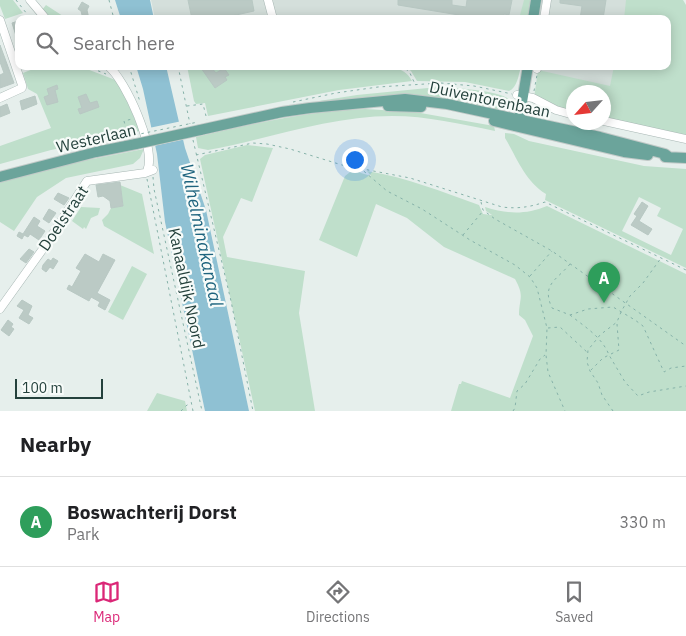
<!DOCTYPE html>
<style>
body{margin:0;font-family:"IBM Plex Sans",sans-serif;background:#f2f2f2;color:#202124}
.compass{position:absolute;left:566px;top:85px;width:45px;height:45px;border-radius:50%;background:#fff;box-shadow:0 2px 12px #0003;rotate:243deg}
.scale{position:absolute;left:15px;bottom:12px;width:88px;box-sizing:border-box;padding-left:5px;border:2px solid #24413c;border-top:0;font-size:14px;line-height:18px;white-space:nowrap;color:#24413c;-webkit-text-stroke:4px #f7fbf9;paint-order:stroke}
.you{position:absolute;left:354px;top:159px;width:18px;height:18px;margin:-12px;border:4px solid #fff;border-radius:50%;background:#1a73e8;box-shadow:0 0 0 8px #1a73e833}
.badge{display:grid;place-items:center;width:32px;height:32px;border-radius:50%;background:#db2777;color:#fff;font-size:16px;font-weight:700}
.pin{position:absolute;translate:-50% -41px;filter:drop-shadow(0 1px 2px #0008)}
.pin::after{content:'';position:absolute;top:26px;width:18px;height:15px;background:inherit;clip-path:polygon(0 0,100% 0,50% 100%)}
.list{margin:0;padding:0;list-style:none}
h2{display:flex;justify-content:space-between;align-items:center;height:65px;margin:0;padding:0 20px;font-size:21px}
h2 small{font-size:16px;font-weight:400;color:#757577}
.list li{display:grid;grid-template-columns:32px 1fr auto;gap:15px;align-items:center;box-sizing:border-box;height:90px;padding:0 20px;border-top:1px solid #e0e0e0}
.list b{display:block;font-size:19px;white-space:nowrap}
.list p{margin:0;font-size:16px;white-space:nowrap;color:#757577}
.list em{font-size:16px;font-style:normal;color:#757577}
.icon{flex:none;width:28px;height:28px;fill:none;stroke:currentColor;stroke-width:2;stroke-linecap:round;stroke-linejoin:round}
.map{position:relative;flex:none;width:686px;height:411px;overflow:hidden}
.search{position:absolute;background:#fff;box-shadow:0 2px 12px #0003;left:15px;right:15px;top:15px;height:55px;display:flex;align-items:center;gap:12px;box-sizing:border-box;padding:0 18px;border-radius:10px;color:#757577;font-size:19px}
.sheet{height:155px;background:#fff}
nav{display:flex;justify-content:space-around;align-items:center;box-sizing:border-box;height:70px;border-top:1px solid #e0e0e0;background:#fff;font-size:14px;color:#757577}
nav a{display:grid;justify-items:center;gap:2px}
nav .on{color:#db2777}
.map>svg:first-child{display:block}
.built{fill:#d4dfdb}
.green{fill:#bfdfcb;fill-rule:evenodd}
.water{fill:#8fc1d3}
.pier{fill:#e6efec}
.building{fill:#bbcac5;stroke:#b8c8c3}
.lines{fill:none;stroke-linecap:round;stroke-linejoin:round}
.minor-casing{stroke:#a8b7b4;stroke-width:9}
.major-casing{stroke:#c2cac8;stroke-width:12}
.path{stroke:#86b2a9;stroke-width:1;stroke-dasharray:2.5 4;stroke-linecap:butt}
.minor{stroke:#fff;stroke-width:8}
.major{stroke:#6ba49b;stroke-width:10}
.major-bridge-casing{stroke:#c2cac8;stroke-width:12;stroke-linecap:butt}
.path-bridge{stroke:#86b2a9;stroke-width:1;stroke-dasharray:2.5 4;stroke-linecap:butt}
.major-bridge{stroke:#6ba49b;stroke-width:10}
.labels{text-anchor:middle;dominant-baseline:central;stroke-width:4.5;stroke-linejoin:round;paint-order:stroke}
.street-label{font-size:16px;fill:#24413c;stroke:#f7fbf9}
.water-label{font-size:18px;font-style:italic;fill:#1e647e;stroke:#f7fbf9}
</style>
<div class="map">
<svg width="686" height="411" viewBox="0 0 686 411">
<rect width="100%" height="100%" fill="#e6efec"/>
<!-- built -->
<path class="built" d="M151,0H629L625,19H155Z
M515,66H616L612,89Z"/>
<!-- green -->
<path class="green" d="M0,0H13L23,13L5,19L0,6Z
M524,0H533L531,19H519Z
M626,0H683L686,5V135L604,118V92H574L573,111L553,107L534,98L538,70L610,86L614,66H667V19H624Z
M46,5L66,18V19H49L42,10Z
M32,66H79L118,81L140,131L51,150L0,164V146L51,128L37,94L28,89L23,73L33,69Z
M187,66H393C402,70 408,73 412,81L339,90L208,116L205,103L196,104L194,101Z
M404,66H521C519,74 517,88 509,91L465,82L417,81L411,71Z
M438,87C455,88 497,90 509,99L507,107L497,111L486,108L319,101L357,95Z
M365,109L415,112L494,126L495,131C461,124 427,116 392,116C330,116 269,139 208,150L198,148L196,137C251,124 308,111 365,109Z
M505,133L514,134L529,141L644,166L686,169V268L545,200L546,194C525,181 517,158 505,138ZM639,197L661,208L657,216L683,229L671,255L622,231Z
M247,145L273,148L252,202L241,198L223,237L227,257L305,271L299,313L315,411H255L200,159L205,155Z
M144,149L140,158L133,164L66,178L37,197L14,231L0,222V182L77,162Z
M354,169L361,173L371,176L367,171C406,177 442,192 479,205L483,214L492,215L486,211L485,207C507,214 525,215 547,206L686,274V411H451L459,384H461L462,381L510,398L533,336L525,320L519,315C519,298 525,297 515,279L444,247L407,218L376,204L357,257L319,240L345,176Z
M120,185L142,194L154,254L104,226L102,220L108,214L111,208L123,206Z
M81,207L100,208L98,215L91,218L86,229L84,227L83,229L72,221Z
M132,266L147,274L123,320L108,312Z
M157,393L185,401L187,411H147Z"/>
<!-- water -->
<path class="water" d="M115,0H150L154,19H121Z
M136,66H166L185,148L206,210L249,411H205L165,222L157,154L143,89Z"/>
<!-- pier -->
<path class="pier" d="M182,121L186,139L153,146L149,128Z"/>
<!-- building -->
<path class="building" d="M188,0H252L254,11L218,19H192Z
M398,0H452V5L466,7L467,0H512L509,15L504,14L503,19H458L459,15L398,5Z
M560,0H606L603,19H580L582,6L560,3Z
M82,2L89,6L87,10L89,19H83L81,11L78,9Z
M18,21L19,24L18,42L12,23Z
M0,45L14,83L0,88V75L4,73L0,62Z
M205,66H210L216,73L224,68L229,75L225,77L227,80L215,88L201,68Z
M57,85L58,89L55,90L58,102L47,105L44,97L49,95L47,89Z
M86,94L90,103L97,101L99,107L80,114L78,109L82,108L78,97Z
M35,96L37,104L22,110L20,101Z
M7,104L10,113L0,117V107Z
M120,182L123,206L111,208L110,201L103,196L98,197L96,185Z
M58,193L69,198L64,205L54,199Z
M642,202L648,206L639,221L652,229L648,235L631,225L637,216L634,214Z
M49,209L56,213L49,223L43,219Z
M34,217L40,221L37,226L45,231L39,240L30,234L28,237L24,235L22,239L17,236L19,232L23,234Z
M29,249L34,252L26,263L20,259Z
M85,254L99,262L103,254L115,260L97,293L110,300L105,310L98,306L100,302L91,297L89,301L67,289L69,285L72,287L81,271L76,268Z
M53,258L58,261L53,269L50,267L46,272L42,269L43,265L48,259L51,261Z
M22,300L32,306L28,315L33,318L29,324L19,318L24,310L17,306Z
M8,320L13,324L11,327L14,329L9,336L1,330Z"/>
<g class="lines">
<!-- minor casing -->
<g class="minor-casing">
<path id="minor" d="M30,0L46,19
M268,0L273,19
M544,19L547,0
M0,20L22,85V88L0,98
M108,66C126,80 157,150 147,171
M537,69L538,66
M517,95L533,98L556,110L574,115
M604,121L686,139
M0,309L45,246L87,181L145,173L153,170"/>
</g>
<!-- major casing -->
<g class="major-casing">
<path id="major" d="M533,19L536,0
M388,106L421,107
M494,121L624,152L648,155
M515,126L519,120L528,66
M200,130L282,112L310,108L405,99L447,104L600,137L665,154L669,157
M665,157L686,158
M0,177L96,152L136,144"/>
</g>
<!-- path -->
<path class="path" d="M16,0L31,19
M109,0L114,19
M86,66L106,74
M129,66L140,102
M178,66L190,124
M400,66L409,71L415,84
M534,91L537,75
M293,102L336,93L378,87L441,83L474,86L512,94
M187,106L203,104L207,120
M128,136L124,121L132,119
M128,137L135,135
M193,140L231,301L253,411
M196,155L253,143L267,144L290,149L342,165L410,178L502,207C518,209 530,207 545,202L686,270
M359,167L387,191L422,209L470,240L515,265L530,277L537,288L547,328L546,355L548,372L565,411
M153,177L154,189L202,411
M147,179L193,411
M481,202L483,210L495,219L552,251L686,346
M463,235L483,211
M570,264C557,280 541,284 552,308L570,315L588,309L613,307L635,320L643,326L664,372L671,368L686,366
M530,276L552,251
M570,315C585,327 602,337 609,355L603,358L591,370
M617,324L619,350L609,355L625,382L638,396L649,392L686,386
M548,328L560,327L588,353
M181,411L187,405L191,404
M513,411L515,408L517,391L525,384L540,359L545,355
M613,411L602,395L598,383L590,371L587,362L588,350L600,335L617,322L621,312L630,296L643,283L661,258"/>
<!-- minor -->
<use href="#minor" class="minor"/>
<!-- major -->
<use href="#major" class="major"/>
<!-- major-bridge casing -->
<g class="major-bridge-casing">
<path id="major-bridge" d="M136,144L200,130"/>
</g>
<!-- path-bridge -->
<path class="path-bridge" d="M135,135L198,122"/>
<!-- major-bridge -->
<use href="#major-bridge" class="major-bridge"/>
</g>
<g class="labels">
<!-- street labels -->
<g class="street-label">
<text transform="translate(490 99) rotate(12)">Duiventorenbaan</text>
<text transform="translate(96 138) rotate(-13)">Westerlaan</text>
<text transform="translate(63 218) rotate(-56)">Doelstraat</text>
<text transform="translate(187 288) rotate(78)">Kanaaldijk Noord</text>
</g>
<!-- water labels -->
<g class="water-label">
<text transform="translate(202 235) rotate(78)">Wilhelminakanaal</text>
</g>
</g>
</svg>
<svg class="compass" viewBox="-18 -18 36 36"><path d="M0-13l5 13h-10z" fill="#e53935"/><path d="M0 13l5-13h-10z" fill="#757577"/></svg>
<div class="scale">100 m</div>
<div class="you"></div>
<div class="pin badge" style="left:604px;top:303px;background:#2e9e5b">A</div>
<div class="search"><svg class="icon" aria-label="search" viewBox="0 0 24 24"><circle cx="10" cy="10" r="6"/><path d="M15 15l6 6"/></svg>Search here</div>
</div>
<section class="sheet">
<h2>Nearby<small></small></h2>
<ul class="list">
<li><span class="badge" style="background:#2e9e5b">A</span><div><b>Boswachterij Dorst</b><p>Park</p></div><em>330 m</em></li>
</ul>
</section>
<nav>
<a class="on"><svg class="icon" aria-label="map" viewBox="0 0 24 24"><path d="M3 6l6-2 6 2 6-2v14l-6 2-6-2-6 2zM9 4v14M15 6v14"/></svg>Map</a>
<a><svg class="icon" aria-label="directions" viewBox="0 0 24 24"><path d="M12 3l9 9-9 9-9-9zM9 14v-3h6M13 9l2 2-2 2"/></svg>Directions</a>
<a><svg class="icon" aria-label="saved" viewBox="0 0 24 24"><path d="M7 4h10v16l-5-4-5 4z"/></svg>Saved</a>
</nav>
